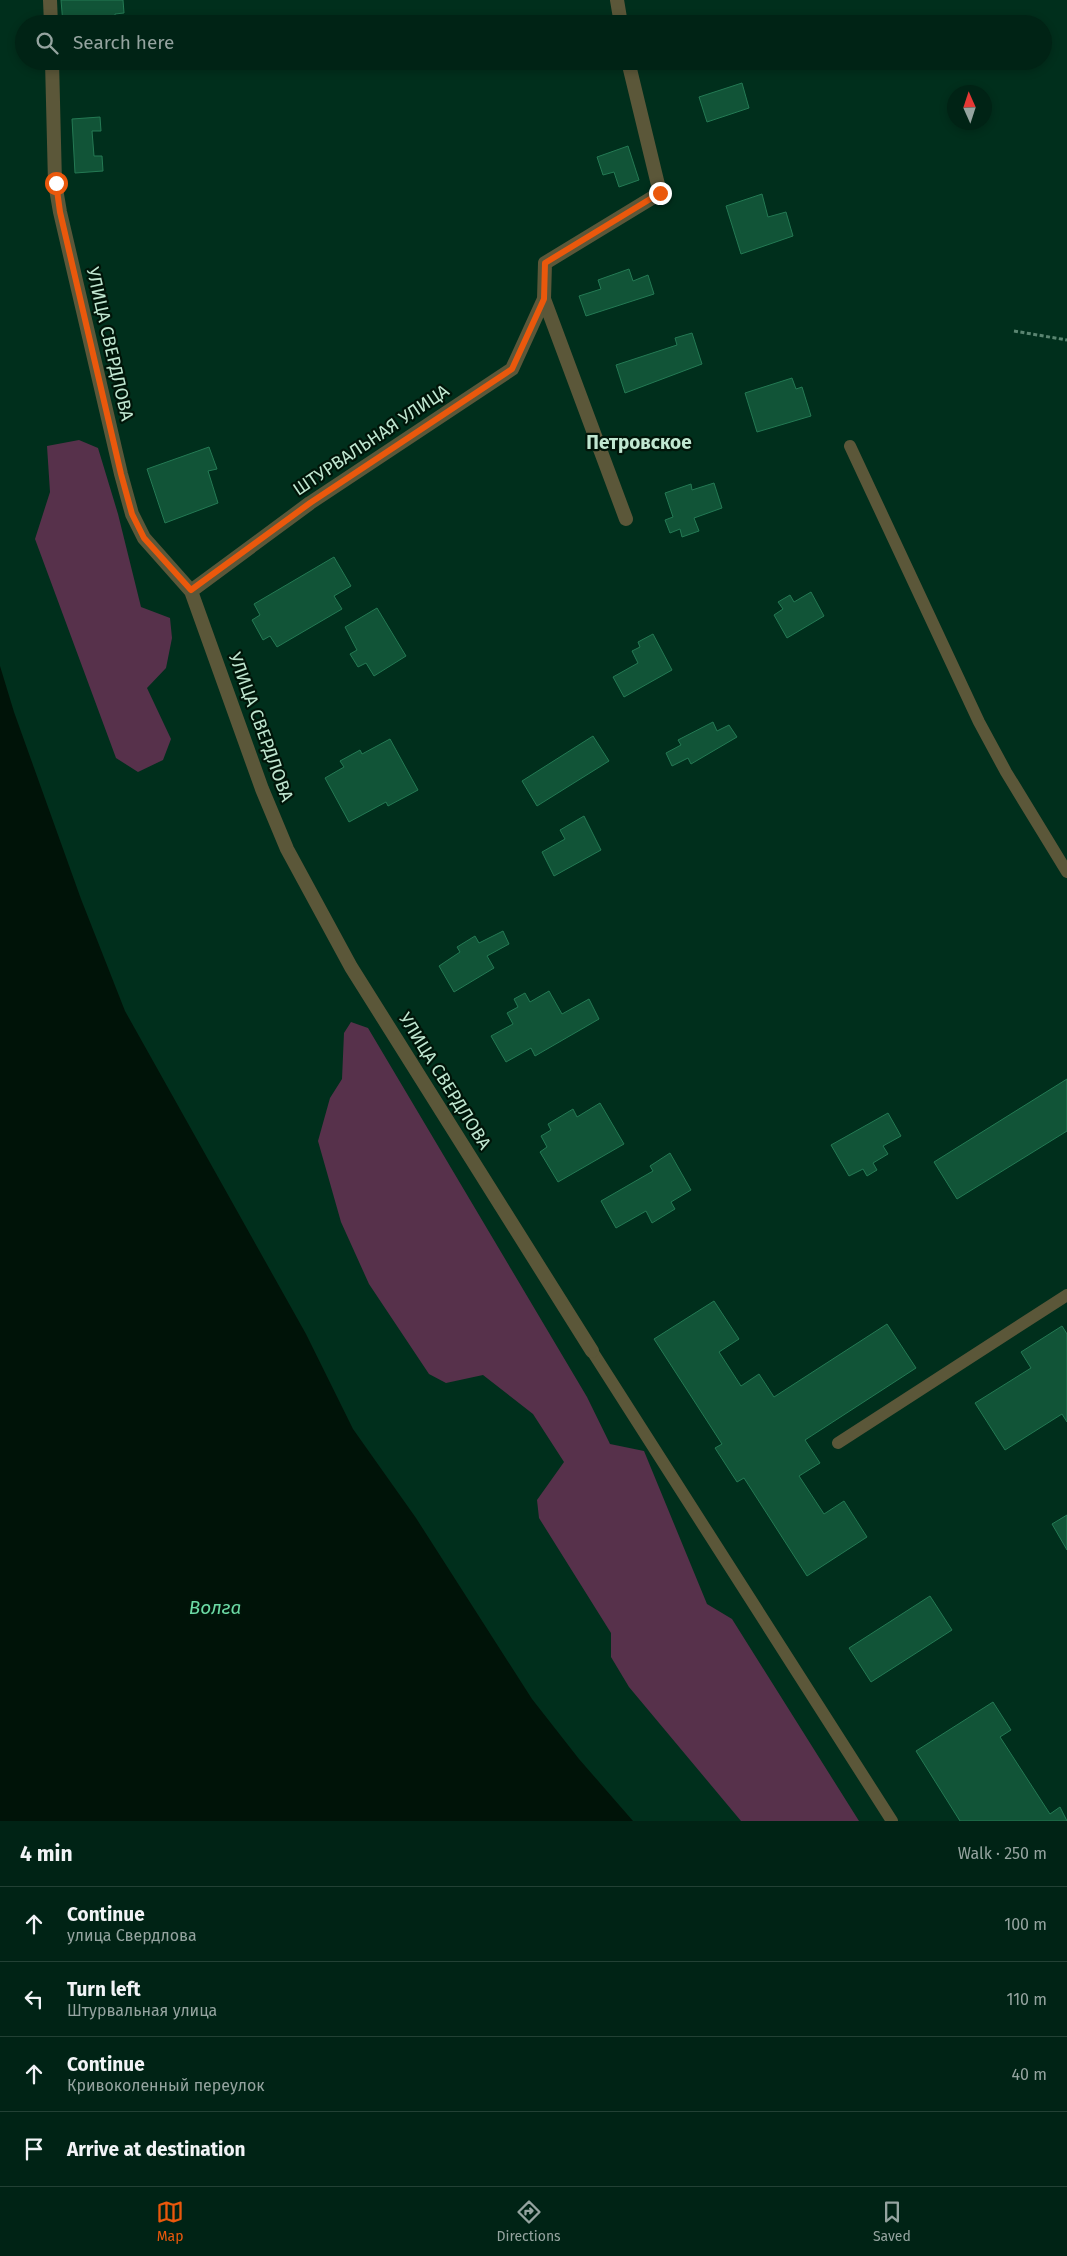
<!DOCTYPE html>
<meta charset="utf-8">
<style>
body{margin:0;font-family:"Fira Sans",sans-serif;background:#0a2b1e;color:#f1f3f6}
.compass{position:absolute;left:947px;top:85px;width:45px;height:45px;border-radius:50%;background:#002315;box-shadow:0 2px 8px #0003;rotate:357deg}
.stop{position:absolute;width:15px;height:15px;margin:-11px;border:4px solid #ea580c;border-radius:50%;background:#fff}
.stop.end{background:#ea580c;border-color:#fff;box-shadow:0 1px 5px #0008}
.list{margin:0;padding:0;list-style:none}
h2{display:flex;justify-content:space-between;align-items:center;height:65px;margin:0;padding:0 20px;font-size:21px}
h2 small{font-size:16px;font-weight:400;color:#95a4a0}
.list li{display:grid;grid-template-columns:32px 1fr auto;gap:15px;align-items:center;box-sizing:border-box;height:75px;padding:0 20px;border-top:1px solid #224034}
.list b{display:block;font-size:19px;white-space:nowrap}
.list p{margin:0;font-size:16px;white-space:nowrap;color:#95a4a0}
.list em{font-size:16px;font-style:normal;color:#95a4a0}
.icon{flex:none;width:28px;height:28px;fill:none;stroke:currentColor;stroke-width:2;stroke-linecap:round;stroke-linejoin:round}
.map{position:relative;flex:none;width:1067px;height:1821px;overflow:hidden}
.search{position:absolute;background:#002315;box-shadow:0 2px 8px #0003;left:15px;right:15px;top:15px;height:55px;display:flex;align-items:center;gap:12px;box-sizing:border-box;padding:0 18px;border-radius:28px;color:#95a4a0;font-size:19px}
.sheet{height:365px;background:#002315}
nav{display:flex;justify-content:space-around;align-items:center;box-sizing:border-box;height:70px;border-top:1px solid #224034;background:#002315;font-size:14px;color:#95a4a0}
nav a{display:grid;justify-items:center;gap:2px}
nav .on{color:#ea580c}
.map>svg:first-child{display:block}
.green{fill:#57314b}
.water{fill:#001308}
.building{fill:#115437;stroke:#247a54}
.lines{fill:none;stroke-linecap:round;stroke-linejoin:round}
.path{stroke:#5a8571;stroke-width:3;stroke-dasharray:4 2.5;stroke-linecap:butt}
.service{stroke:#5b5739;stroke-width:12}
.minor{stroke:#5b5739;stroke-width:14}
.route{stroke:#ea580c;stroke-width:6}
.labels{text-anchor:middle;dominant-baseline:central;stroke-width:4.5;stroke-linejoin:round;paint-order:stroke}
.street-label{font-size:18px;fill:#c0e7d1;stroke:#001509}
.neighbourhood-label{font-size:19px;font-weight:bold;fill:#c0e7d1;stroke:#001509}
.water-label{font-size:19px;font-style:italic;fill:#6cdba5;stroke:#001509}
</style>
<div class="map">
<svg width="1067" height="1821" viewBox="0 0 1067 1821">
<rect width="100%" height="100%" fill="#002f1c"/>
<!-- green -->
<path class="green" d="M79,440L98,448L118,514L141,607L170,618L172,638L166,668L147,688L171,739L163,760L138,772L116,758L35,539L50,492L47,446Z
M351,1022L368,1028L587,1397L610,1444L644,1451L707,1604L732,1619L859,1821H741L629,1687L611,1657V1633L539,1518L537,1500L564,1462L533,1414L483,1375L446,1383L429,1374L369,1284L341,1222L318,1141L330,1098L342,1079L344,1033Z"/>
<!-- water -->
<path class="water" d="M0,666L14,712L81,899L125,1011L306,1334L353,1429L416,1518L532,1699L579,1759L633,1821H0Z"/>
<!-- building -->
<path class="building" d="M61,0H123L124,13L115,14V24H63Z
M742,83L749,108L707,122L699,97Z
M100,117L101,131H92L94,156H102L103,171L75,173L72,119Z
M628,146L639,180L619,187L614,172L603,175L597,157Z
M762,194L768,217L786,212L793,236L741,254L726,206Z
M629,269L633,281L648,275L654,294L586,316L579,296L601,289L598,280Z
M692,333L702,364L625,393L616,365L677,345L675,338Z
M792,378L796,389L802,387L811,416L757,432L745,393Z
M209,447L217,469L208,471L218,503L165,523L147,469Z
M714,483L722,508L694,518L699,531L682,537L680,529L670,533L665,520L673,517L665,493L691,484L692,490Z
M334,557L351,586L334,596L342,609L277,647L270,636L263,640L252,620L260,615L254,604Z
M811,592L824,616L787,638L774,615L783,609L778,602L790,595L794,602Z
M377,608L406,656L374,676L366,663L358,667L350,654L357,650L345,627Z
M653,634L672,670L624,697L613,677L638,663L632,651L640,647L638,642Z
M713,722L717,731L729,725L737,737L691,764L688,758L672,766L666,753L681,745L678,740Z
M593,736L609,761L537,806L522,781Z
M390,739L418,790L388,806L386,802L349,822L325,778L344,767L340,761L360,750L362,754Z
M584,816L601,850L554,876L542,852L565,839L560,830Z
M503,931L509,944L487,956L494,968L454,992L439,966L460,952L457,947L475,936L479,943Z
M549,991L562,1014L589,999L599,1019L535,1056L531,1048L506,1062L491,1036L513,1024L507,1013L518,1007L514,999L525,993L530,1002Z
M1067,1079V1131L957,1199L934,1162Z
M600,1103L624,1144L558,1182L540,1152L547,1147L541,1136L551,1130L548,1124L573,1109L577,1117Z
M888,1113L901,1136L883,1146L888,1154L873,1163L877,1170L867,1176L863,1169L849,1176L831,1145Z
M670,1153L691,1190L671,1202L675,1209L652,1223L646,1211L616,1228L601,1201L653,1171L650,1166Z
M714,1301L739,1339L719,1352L741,1386L759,1374L774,1397L887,1324L916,1368L805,1440L820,1463L799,1476L824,1514L844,1501L867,1537L807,1576L744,1478L737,1482L715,1448L722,1444L654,1339Z
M1062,1326L1067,1334V1422L1062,1414L1005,1450L975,1403L1031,1368L1021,1352Z
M1067,1515V1550L1052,1524Z
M930,1596L952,1630L871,1682L849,1648Z
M993,1702L1011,1730L1000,1737L1050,1814L1060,1807L1067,1821H960L916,1751Z"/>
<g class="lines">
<!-- path -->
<path class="path" d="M1014,331L1067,340"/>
<!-- service -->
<path class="service" d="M850,446L979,722L1006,772L1067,872
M592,1351L892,1821
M838,1443L1067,1295"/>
<!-- minor -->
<path class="minor" d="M50,0L51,24
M617,0L621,24
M52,61L55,183L60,212L121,474L132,514L144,538L191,591L262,789L287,849L351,967L592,1351
M626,519L544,299L545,263L660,193L628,61
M191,591L310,503L512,369L544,299"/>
</g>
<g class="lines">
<!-- route -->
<path class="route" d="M56,183L60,212L121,474L132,514L144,538L191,590L310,503L512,369L544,299L545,263L660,193"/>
</g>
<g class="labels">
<!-- street labels -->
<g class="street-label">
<text transform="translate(110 344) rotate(77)">УЛИЦА СВЕРДЛОВА</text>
<text transform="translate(371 440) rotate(-34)">ШТУРВАЛЬНАЯ УЛИЦА</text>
<text transform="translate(261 727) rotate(70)">УЛИЦА СВЕРДЛОВА</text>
<text transform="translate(445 1081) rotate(58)">УЛИЦА СВЕРДЛОВА</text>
</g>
<!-- neighbourhood labels -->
<g class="neighbourhood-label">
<text x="639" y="442">Петровское</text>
</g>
<!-- water labels -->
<g class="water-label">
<text x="215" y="1607">Волга</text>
</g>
</g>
</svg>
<svg class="compass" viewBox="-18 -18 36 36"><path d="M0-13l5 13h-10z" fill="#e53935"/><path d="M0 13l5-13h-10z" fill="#95a4a0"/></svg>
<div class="stop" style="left:56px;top:183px"></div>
<div class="stop end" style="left:660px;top:193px"></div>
<div class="search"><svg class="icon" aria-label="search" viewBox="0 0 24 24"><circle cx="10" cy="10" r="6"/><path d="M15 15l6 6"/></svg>Search here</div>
</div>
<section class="sheet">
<h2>4 min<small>Walk · 250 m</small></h2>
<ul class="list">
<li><svg class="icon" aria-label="ahead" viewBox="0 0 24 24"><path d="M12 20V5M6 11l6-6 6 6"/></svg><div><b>Continue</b><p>улица Свердлова</p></div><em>100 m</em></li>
<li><svg class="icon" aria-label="left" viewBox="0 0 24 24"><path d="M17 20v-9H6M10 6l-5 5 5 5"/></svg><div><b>Turn left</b><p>Штурвальная улица</p></div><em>110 m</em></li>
<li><svg class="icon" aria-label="ahead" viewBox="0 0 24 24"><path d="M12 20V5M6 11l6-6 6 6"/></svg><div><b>Continue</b><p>Кривоколенный переулок</p></div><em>40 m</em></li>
<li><svg class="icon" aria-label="arrive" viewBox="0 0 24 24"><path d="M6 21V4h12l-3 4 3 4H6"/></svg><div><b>Arrive at destination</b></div></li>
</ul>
</section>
<nav>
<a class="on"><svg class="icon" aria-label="map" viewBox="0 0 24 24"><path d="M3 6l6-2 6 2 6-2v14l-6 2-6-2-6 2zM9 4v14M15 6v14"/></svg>Map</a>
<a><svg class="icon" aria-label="directions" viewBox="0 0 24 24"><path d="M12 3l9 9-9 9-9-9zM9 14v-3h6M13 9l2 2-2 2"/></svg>Directions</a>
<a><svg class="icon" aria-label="saved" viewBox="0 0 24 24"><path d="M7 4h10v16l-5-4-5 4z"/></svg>Saved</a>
</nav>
